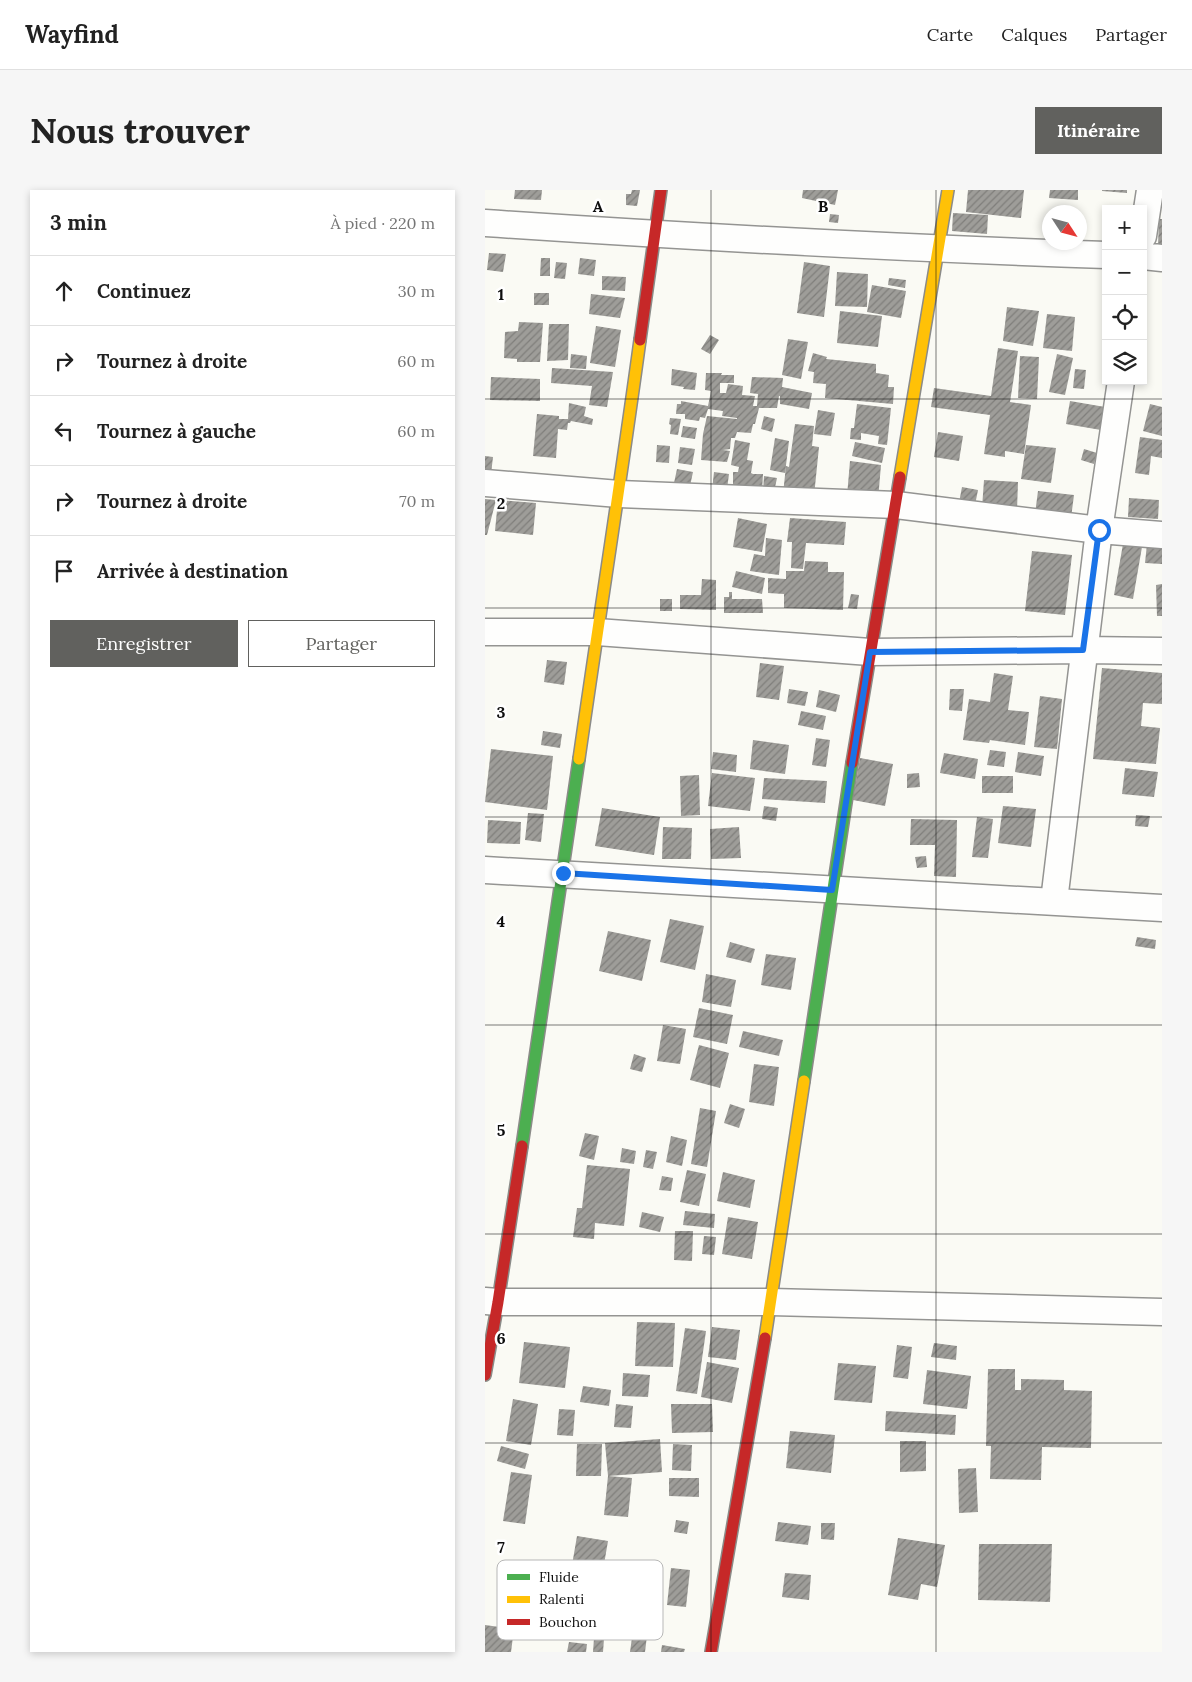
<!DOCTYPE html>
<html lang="fr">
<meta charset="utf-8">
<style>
body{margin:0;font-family:Lora,serif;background:#f6f6f6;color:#222}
.controls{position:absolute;right:15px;top:15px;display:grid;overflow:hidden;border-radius:0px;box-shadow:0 2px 8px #0003}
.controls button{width:45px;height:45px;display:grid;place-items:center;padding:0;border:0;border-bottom:1px solid #e0e0e0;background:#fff;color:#222;font:25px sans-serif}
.compass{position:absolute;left:557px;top:15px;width:45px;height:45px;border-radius:50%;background:#fff;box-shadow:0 2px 8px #0003;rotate:126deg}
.stop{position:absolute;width:15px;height:15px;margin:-11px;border:4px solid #1a73e8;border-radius:50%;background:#fff}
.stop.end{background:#1a73e8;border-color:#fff;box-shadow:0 1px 5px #0008}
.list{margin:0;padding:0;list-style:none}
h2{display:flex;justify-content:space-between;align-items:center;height:65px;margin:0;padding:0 20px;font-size:21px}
h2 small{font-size:16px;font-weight:400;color:#767676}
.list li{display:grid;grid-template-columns:32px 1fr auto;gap:15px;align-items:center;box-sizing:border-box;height:70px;padding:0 20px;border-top:1px solid #e0e0e0}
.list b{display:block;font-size:19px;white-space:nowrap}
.list em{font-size:16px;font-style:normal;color:#767676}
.actions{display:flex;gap:10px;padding:15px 20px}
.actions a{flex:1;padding:11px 0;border:1px solid #61615e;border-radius:0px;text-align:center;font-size:18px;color:#61615e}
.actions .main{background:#61615e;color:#fff}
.icon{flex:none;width:28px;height:28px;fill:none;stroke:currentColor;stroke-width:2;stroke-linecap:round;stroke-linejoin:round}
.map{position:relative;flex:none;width:677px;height:1462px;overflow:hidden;border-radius:0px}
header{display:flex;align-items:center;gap:30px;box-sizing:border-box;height:70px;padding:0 25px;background:#fff;border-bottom:1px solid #e0e0e0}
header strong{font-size:24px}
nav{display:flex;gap:28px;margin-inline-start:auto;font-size:18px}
.intro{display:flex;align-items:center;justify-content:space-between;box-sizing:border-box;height:120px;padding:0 30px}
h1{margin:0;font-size:35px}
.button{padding:12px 22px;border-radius:0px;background:#61615e;color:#fff;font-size:18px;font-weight:700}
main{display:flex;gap:30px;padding:0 30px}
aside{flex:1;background:#fff;border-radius:0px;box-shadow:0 2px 8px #0003}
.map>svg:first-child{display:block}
.building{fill:url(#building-hatch)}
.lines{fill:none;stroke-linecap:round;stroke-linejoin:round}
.street-casing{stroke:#949492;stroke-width:29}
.fast-casing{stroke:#8b8b88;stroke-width:14}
.slow-casing{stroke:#8b8b88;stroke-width:14}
.jam-casing{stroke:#8b8b88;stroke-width:14}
.street{stroke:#fefefd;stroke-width:26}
.fast{stroke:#4caf50;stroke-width:11}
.slow{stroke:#ffc107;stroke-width:11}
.jam{stroke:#c62828;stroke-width:11}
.route{stroke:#1a73e8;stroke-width:6}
.grid{fill:none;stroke:#0e0e0e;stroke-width:1;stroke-opacity:0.55}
.key{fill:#fff;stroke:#b7b7b7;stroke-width:1}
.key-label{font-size:14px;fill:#0e0e0e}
.grid-label{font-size:16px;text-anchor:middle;font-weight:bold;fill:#0e0e0e;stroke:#fff;stroke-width:5;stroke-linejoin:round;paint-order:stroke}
</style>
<header>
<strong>Wayfind</strong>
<nav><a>Carte</a><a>Calques</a><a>Partager</a></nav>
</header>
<div class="intro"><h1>Nous trouver</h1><a class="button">Itinéraire</a></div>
<main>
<aside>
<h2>3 min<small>À pied · 220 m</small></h2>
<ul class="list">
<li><svg class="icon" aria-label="ahead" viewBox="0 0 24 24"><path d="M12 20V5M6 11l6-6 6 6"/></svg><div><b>Continuez</b></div><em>30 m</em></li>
<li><svg class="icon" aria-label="right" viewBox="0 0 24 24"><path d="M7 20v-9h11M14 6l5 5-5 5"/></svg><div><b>Tournez à droite</b></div><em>60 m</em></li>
<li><svg class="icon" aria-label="left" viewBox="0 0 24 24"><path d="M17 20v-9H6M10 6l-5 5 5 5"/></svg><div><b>Tournez à gauche</b></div><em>60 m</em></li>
<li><svg class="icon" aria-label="right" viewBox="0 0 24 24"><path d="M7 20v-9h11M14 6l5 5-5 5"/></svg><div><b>Tournez à droite</b></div><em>70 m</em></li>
<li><svg class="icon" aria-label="arrive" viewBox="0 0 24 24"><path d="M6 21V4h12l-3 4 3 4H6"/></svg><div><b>Arrivée à destination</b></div></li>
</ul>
<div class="actions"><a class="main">Enregistrer</a><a>Partager</a></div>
</aside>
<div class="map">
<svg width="677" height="1462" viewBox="0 0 677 1462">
<defs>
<pattern id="building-hatch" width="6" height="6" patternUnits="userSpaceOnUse" patternTransform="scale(1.25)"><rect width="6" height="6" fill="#9e9d99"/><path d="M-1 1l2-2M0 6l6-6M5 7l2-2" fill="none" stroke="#7f7e7b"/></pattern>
</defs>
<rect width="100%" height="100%" fill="#fafaf4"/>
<!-- building -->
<path class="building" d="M30,0H57L56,10L29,9Z
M147,0H155L152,16L141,15V4H146Z
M318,0H353L350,15L317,8Z
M483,0H539L536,28L481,22Z
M565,0H593V10L564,8Z
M617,0H642V3L617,1Z
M468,23L503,25L502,44L467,41Z
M345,24L354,25L353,33L344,32Z
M674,29H677V56L673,55Z
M4,63L21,64L18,82L2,80Z
M56,68H65V86H55Z
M95,68L111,70L109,86L93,84Z
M71,72L82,73L80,89L69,88Z
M319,72L345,76L339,127L312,123Z
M352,82L383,84L382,117L350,116Z
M117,86L141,87L140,101L117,100Z
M404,88L421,90L420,98L403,95Z
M387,95L421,101L416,128L382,122Z
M49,103H64V115H49Z
M106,104L140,108L135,128L104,124Z
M522,117L554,121L548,156L518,151Z
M355,121L397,126L393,157L352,153Z
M562,124L590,127L587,161L558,158Z
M34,132L58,133L55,172H32V169L19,168L20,142L33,141Z
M64,134H84L83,170L62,171Z
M111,136L136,140L130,177L105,173Z
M225,145L234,150L225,164L216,159Z
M303,149L323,152L316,189L297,185Z
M513,158L533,161L525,212L546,215L539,264L520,261V267L499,264L505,225L446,217L449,198L506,206Z
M328,163L342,167L341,169L391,174V183L404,185L403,197H409L408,214L340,208L341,194L328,193L329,182L323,181Z
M86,164L102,166L101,179L85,178Z
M572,164L588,168L580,205L564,202Z
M535,166L554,167L552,209L533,208Z
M67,178L128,182L122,217L104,215L107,196L66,193Z
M187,179L212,183L210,200L198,199L199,197L186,195Z
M590,179L601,180L599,199L588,198Z
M221,183H237L236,185H249V193H235V203H241L243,194L258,196L257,205L270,206L268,216H272L273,204L265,203L267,187L298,188L297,197L327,203L324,219L295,214V206H294L292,218H274L270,234H268L266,243L252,242L250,248H246L245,259L238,260L245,261L242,272L216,270L218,244L222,226L252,229V228L237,226L238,221L223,219L220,228L215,227L214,231L200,229V224H191L192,214H196V211L223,216L226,201L220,200Z
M6,187L55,189V211L5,210Z
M585,211L620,217L616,240L581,234Z
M84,213L101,217L99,226L108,229L107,235L86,231L85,233H83L82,240L73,239L71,268L48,266L52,224L74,226V229H83Z
M372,214L406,218L402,255L393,254L394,246L376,243V250L365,249L366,238H369Z
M665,214L677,217V246L658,241Z
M333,220L350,223L346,246L329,244Z
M279,226L290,229L287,242L276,239Z
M185,228L196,229L193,245L185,244L186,235L184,234Z
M310,234L329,236L327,256L334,257L329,306L298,304L301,276L304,277Z
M198,236L212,238L210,249L196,247Z
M453,242L478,246L474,271L449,267Z
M655,247L677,250V268L666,266L664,285L650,283Z
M290,248L304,251L300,283L285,280Z
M250,250L265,253L262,270L268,271L266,283L268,284H278L277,301H248V282H253L254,277L246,275Z
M370,252L400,258L397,273L367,266Z
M172,255L185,256L184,273L171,272Z
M541,255L571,258L566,293L536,289Z
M195,257L210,259L207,275L193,273Z
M599,259L612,263L609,274L596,270Z
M0,266L8,267L6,284H0Z
M365,271L396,275L393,310L362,306Z
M192,279L208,282L205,296L189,293Z
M229,282L244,284L242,299L227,300Z
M279,286L292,288L289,302H278Z
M499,290L533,292L532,320L497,318Z
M477,297L493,300L489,320L473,318Z
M553,301L589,305L586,328L550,324Z
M644,308L674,310L673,329L643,327Z
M0,309L11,310L2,345H0Z
M13,310L51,313L48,345L10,341Z
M253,328L282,334L277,362L248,357Z
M305,328L361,332L359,355L321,353L318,379L306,378L307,352H302Z
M281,348L297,350L294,385L265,381L269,364L280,366Z
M638,354L657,357L648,409L629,405Z
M662,354L677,355V374L660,373Z
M547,361L587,365L580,425L540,421Z
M320,371L343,372V382H359L358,420L299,418V404L283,403V388L301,389V381H319Z
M251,381L280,388L277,404L247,397Z
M217,389L231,390V420L195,419V405H216Z
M677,394V426H672L671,395Z
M244,402H247V409H277L278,423H239V407H244Z
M366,404L374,405L372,419L363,418Z
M175,409H187V421H175Z
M62,470L82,472L79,495L59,492Z
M275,473L299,476L294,510L271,507Z
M617,478L677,483V514L658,513L656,536L675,538L671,574L608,569Z
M509,483L528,486L523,520L544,522L540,555L505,550L504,553L478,550L484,509L505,512Z
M304,499L323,502L320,516L302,513Z
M465,499H479L477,521L464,520Z
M334,500L355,505L351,522L331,517Z
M555,506L577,509L572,559L549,557Z
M316,521L341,526L338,540L313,535Z
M58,541L77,544L75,558L56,555Z
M331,548L345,550L341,577L327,575Z
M268,550L304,555L300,584L265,579Z
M6,559L68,566L62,620L0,612Z
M505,560L521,562L519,577L502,575Z
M228,562L252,565L251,582L226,579Z
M533,562L559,566L556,586L530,582Z
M459,563L493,569L490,589L455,583Z
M375,568L408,574L400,616L368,610Z
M640,578L673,582L669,607L637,604Z
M227,583L270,588L265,621L223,616Z
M434,583L435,597L422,598V584Z
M214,585L215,625L196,626L195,586Z
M497,586H528V603H497Z
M279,588L342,591L340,613L277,609Z
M279,616L293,618L291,631L277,629Z
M518,616L551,619L546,657L513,653Z
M117,618L175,627L169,665L110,656Z
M43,623L59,624L56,652L40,650Z
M651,625L665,626L663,637L650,636Z
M492,627L508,629L503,668L487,667Z
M426,629L472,630L471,687L449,686L450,655H425Z
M3,630L36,632L35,654L2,653Z
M178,637L207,638L206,669H177Z
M254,637L256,668L226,669L225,639Z
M441,666L442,677L432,678L430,667Z
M185,729L219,736L210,780L175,772Z
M123,741L166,750L157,791L114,781Z
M652,747L671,750L670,759L650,756Z
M245,752L270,759L266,773L241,767Z
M281,764L311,768L306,800L276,795Z
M221,784L251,790L246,817L217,812Z
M214,818L248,825L242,854L208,847Z
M178,835L201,839L195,874L172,871Z
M258,841L298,850L294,866L254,857Z
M214,855L244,863L235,898L205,890Z
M149,864L161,868L157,882L145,879Z
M269,874L294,877L289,916L264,912Z
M245,914L260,919L254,938L239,933Z
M215,918L231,921L222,977L206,974Z
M100,943L114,946L109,970L94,966Z
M186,946L202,950L197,976L181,972Z
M137,958L151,961L149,974L135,972Z
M161,960L172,962L168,979L158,977Z
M102,975L145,979L139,1036L110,1033L109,1049L88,1047L92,1018H97Z
M202,980L221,984L214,1016L195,1012Z
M238,982L270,990L265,1018L232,1011Z
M177,986L188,988L186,1001L174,1000Z
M200,1021L230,1024L229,1038L198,1035Z
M157,1022L179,1027L175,1042L154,1037Z
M243,1027L273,1032L267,1069L237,1064Z
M190,1041H208L207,1071L189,1070Z
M219,1046L231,1047L229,1065L217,1064Z
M152,1132L190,1133L188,1177L150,1176Z
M227,1137L255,1140L251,1170L223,1167Z
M200,1138L221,1141L212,1204L191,1201Z
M39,1152L85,1157L80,1198L34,1193Z
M449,1153L472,1156L471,1170L446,1167Z
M412,1155L427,1157L423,1189L408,1187Z
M222,1172L254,1178L247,1213L216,1207Z
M353,1173L391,1176L387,1213L349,1210Z
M503,1179H530V1200H536V1189L579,1190V1200L607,1201L606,1258L557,1257L556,1290L505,1289L506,1256H501Z
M442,1180L486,1186L482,1219L438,1214Z
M138,1183L165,1185L163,1207L137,1206Z
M98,1196L126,1200L124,1216L95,1212Z
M28,1209L53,1214L46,1255L21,1251Z
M131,1214L148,1216L146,1238L129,1237Z
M186,1214H227L228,1242L187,1243Z
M74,1219L90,1220L88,1246L72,1245Z
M401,1221L471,1225L470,1245L400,1241Z
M305,1241L350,1245L346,1283L301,1278Z
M175,1249L177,1282L123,1286L120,1253Z
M415,1251H441V1281L415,1282Z
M92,1254H117L116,1286H91Z
M188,1254L207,1255L206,1281L187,1280Z
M16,1256L44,1264L40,1279L12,1271Z
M491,1278L493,1322L474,1323L473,1279Z
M26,1282L47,1285L40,1334L18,1331Z
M123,1286L147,1288L143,1327L119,1325Z
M184,1288H214V1307L184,1306Z
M191,1330L204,1332L202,1344L189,1342Z
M293,1332L326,1336L323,1355L290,1351Z
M336,1333H350L349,1350L336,1349Z
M92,1346L123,1351L117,1386L86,1381Z
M413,1348L460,1355L452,1397L436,1394L433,1410L403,1405Z
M494,1354H567L565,1412L493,1410Z
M186,1378L205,1380L201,1417L182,1415Z
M300,1383L326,1385L324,1410L297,1407Z
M151,1419L165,1421L160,1462H145Z
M0,1435L29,1439L26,1462H0Z
M109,1448L119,1449L118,1462H108Z
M84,1452L102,1454L101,1462H82Z
M177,1455L200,1459L199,1462H176Z"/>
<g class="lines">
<!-- street casing -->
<g class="street-casing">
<path id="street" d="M0,33C207,47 414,58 621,65
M658,46L665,0
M658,66L677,68
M0,293L134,304L411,315L614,340L677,345
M0,442H112L385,462L599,460L677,461
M0,680L677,718
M569,711L614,340L636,191
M0,1111L13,1112H286L677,1122"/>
</g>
<!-- fast casing -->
<g class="fast-casing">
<path id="fast" d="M319,891L367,573
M37,956L94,569"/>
</g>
<!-- slow casing -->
<g class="slow-casing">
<path id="slow" d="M415,287L463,0
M94,569C114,429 136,290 155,150
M280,1148L319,891"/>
</g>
<!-- jam casing -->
<g class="jam-casing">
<path id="jam" d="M155,150L176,0
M367,573L415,287
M0,1185L13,1112L37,956
M226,1462L280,1148"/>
</g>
<!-- street -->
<use href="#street" class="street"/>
<!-- fast -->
<use href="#fast" class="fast"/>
<!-- slow -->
<use href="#slow" class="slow"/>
<!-- jam -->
<use href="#jam" class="jam"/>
</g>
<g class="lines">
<!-- route -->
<path class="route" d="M78,683L347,700L385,462L598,460L614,340"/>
</g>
<!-- grid -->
<path class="grid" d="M226,0V1462M451,0V1462M0,209H677M0,418H677M0,627H677M0,835H677M0,1044H677M0,1253H677"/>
<!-- legend -->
<rect x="12" y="1370" width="166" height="80" rx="8" class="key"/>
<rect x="22" y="1384" width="23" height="6" fill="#4caf50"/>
<rect x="22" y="1406" width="23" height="7" fill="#ffc107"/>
<rect x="22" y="1429" width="23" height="6" fill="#c62828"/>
<g class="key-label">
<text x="54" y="1392">Fluide</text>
<text x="54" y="1414">Ralenti</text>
<text x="54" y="1437">Bouchon</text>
</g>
<g class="grid-label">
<text x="113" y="22">A</text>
<text x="338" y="22">B</text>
<text x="16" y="110">1</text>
<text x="16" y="319">2</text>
<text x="16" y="528">3</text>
<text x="16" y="737">4</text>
<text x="16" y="946">5</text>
<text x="16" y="1154">6</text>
<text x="16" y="1363">7</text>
</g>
</svg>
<div class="controls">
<button>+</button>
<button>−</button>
<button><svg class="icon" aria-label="locate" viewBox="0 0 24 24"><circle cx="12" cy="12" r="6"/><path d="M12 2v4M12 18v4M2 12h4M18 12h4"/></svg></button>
<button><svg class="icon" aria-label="layers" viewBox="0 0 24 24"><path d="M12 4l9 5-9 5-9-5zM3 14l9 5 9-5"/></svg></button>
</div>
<svg class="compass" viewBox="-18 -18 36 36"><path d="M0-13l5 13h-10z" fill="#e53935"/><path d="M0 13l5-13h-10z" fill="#767676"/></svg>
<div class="stop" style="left:614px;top:340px"></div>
<div class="stop end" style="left:78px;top:683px"></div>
</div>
</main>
